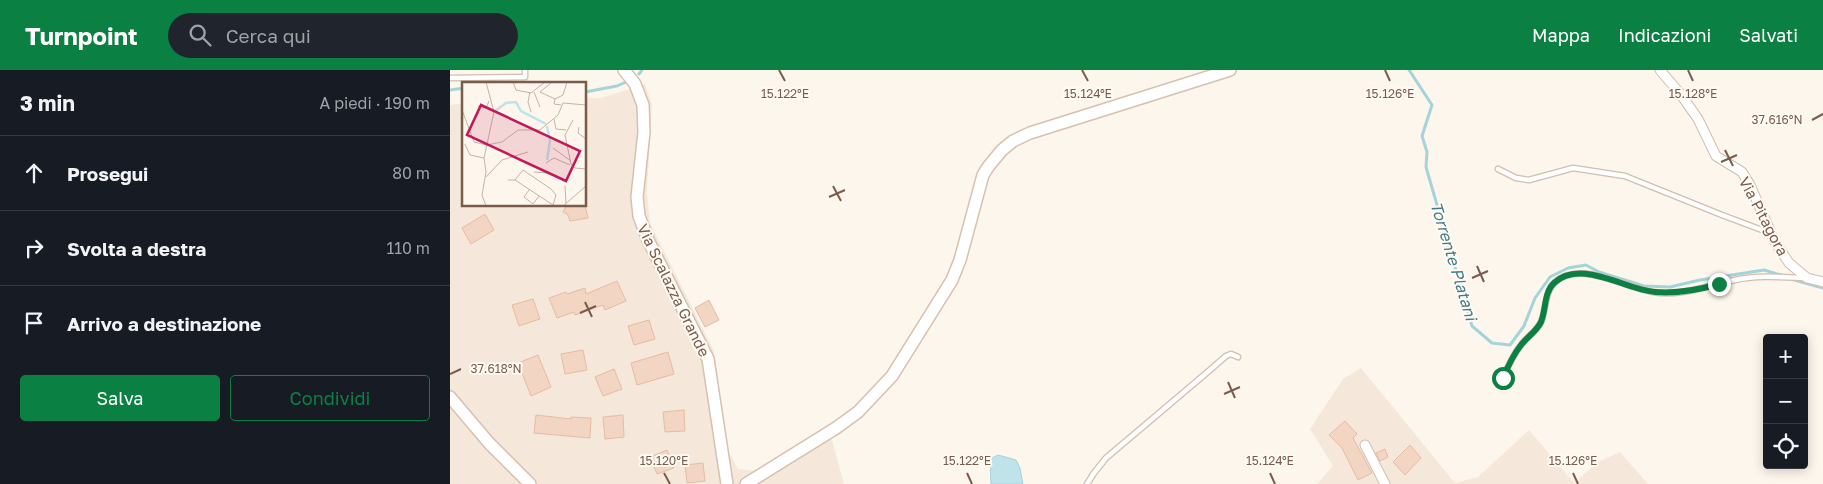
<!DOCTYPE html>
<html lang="it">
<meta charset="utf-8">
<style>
body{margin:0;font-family:"Golos Text",sans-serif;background:#20242c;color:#f1f3f6}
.controls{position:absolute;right:15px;bottom:15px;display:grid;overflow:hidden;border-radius:5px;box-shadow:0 2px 12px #0003}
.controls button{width:45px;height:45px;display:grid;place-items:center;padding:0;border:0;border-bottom:1px solid #363941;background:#171b24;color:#f1f3f6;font:25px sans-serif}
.stop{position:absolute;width:15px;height:15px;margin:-11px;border:4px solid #0b8043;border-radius:50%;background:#fff}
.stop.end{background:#0b8043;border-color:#fff;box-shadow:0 1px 5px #0008}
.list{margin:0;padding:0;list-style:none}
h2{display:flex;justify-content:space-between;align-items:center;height:65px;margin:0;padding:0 20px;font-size:21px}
h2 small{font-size:16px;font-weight:400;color:#9ea1a6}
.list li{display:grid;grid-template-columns:32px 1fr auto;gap:15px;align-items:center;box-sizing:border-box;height:75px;padding:0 20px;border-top:1px solid #363941}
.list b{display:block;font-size:19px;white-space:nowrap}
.list em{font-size:16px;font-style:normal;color:#9ea1a6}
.actions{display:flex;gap:10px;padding:15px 20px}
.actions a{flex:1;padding:11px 0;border:1px solid #0b8043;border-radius:5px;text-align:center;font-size:18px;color:#0b8043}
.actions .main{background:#0b8043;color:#fff}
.icon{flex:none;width:28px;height:28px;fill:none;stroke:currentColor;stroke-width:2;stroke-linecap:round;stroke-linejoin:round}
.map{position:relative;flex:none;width:1373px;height:414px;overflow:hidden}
header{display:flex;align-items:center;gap:30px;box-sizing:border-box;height:70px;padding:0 25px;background:#0b8043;color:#fff}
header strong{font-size:24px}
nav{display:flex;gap:28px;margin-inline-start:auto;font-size:18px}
.search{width:350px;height:45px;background:#20242c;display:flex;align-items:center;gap:12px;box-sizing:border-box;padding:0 18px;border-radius:28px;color:#9ea1a6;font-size:19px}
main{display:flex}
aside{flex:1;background:#171b24}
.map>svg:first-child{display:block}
.residential{fill:#f5e8da}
.water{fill:#bfe3e8;stroke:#a5d3da}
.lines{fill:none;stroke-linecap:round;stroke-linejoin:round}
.stream{stroke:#a5d3da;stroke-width:3}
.building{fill:#f3d5c3;stroke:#e6bba3}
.lane-casing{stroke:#d1beb0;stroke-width:7}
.street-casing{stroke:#d1beb0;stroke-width:11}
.secondary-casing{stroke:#d6c0b0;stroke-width:14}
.lane{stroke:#fff;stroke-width:4.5}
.street{stroke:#fff;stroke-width:9}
.secondary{stroke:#fff;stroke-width:11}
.route{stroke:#0b8043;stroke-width:6}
.ticks{fill:none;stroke:#7a5c4d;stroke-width:2}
.labels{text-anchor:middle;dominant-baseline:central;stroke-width:4;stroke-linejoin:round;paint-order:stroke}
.street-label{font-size:15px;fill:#7a5c4d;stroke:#fffaf3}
.water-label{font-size:16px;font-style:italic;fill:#437c86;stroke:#fffaf3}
.inset-river{fill:none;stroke:#bfe3e8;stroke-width:2.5}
.inset-road{fill:none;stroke:#c5b3a7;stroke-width:1}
.view{fill:#c2185b;fill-opacity:0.15;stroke:#c2185b;stroke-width:2.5}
.inset-edge{fill:none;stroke:#7a5c4d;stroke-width:2.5}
.ticks-label{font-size:12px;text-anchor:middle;fill:#7a5c4d;stroke:#fffaf3;stroke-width:4;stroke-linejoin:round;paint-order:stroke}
</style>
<header>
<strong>Turnpoint</strong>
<div class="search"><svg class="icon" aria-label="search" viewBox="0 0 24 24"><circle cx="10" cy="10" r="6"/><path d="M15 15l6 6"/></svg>Cerca qui</div>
<nav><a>Mappa</a><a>Indicazioni</a><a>Salvati</a></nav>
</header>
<main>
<aside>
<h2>3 min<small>A piedi · 190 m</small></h2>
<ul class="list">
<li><svg class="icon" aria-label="ahead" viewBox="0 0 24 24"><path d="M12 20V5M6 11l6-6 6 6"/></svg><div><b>Prosegui</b></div><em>80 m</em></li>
<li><svg class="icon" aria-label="right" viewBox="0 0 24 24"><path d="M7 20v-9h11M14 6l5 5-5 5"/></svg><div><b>Svolta a destra</b></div><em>110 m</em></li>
<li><svg class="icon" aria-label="arrive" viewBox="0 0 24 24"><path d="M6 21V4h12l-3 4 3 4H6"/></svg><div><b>Arrivo a destinazione</b></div></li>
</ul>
<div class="actions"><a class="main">Salva</a><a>Condividi</a></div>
</aside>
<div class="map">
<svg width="1373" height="414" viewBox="0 0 1373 414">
<rect width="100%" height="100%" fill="#fdf6ec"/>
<!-- residential -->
<path class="residential" d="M195,14L202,35L197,121L200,153L264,281L277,379L288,399L307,401L378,355L394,414H0V35L14,33V135H135V28H151Z
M911,298L1005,413L1028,407L1079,360L1124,413L1148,392L1170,382L1198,414H867L883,396L860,359L893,309Z"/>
<!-- water -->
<path class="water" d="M548,385L566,390L570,398L573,414H541L540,389Z"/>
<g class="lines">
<!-- stream -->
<path class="stream" d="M959,0L982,35L972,66L977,82L976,97L1022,256L1042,273L1060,275L1074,256L1085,228L1100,207L1118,198L1136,195L1149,202L1194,216L1220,217L1250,210L1314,200L1331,205
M189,4L192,0
M0,20L14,18
M135,22L167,16L176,12
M1341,209L1373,218"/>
</g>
<!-- building -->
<path class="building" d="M117,135H135L138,148L120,151L118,145L113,142Z
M35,144L44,160L21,174L12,158Z
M167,211L176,231L155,240L153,235L125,245L124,242L107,248L99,228L116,222L117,224L135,218L136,224Z
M83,229L90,249L69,256L62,235Z
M259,230L269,250L255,257L245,238Z
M199,250L205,269L184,275L178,256Z
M133,280L137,300L115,304L111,284Z
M218,282L224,304L187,315L181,293Z
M88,285L101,317L81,326L68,293Z
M164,299L172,319L153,326L145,307Z
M234,340L235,361L215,362L213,342Z
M86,345L121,349V347L141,348L140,368L84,363Z
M173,345L174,367L155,369L153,347Z
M895,351L907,364L903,368L922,403L908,410L892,378L879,365Z
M960,375L971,388L955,405L943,392Z
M935,379L938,387L930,391L926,383Z
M217,380L224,398L207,404L200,387Z
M253,393L255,411L237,413L235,395Z"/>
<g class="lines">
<!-- lane casing -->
<g class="lane-casing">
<path id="lane" d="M0,8L75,7V0
M1048,99L1066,108L1079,110L1123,98L1175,106L1272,145L1320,163
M1053,308C1058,296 1063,285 1071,275C1077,267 1087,261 1091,252C1097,237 1094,216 1111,208C1138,194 1174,217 1203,222C1232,227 1257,215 1285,210C1307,205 1331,207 1353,208
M637,414L644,403L656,388L760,300L776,286L781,284L788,287"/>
</g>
<!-- street casing -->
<g class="street-casing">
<path id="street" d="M1210,0L1232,26L1248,49L1266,86L1292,102L1300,115L1325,172L1339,193L1357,208L1373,212
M915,375L935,414"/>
</g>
<!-- secondary casing -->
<g class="secondary-casing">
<path id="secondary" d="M174,0L185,14L193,35L194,62L187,127L189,146L198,170L258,289L277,414
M0,327L39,373L80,414
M296,414L386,358L408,342L442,306L502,210L510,190L533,105L538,97L552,80L563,71L580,63L780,0"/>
</g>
<!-- lane -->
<use href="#lane" class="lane"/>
<!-- street -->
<use href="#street" class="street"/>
<!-- secondary -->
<use href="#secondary" class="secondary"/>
</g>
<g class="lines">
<!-- route -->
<path class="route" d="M1053,308C1058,296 1063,285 1071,275C1077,267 1087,261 1091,252C1096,240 1094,222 1104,213C1130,188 1176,220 1205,222C1228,224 1248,220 1269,214"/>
</g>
<!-- ticks -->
<path class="ticks" d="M329,0L335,11M632,0L638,11M935,0L940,11M1238,0L1243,11M1362,50L1373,44M1275,80L1283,96M1271,92L1287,85M383,116L391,131M379,127L395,120M1027,196L1034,212M1022,208L1038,201M135,232L142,247M130,243L146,236M0,304L11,299M778,312L785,328M774,324L790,317M214,403L220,414M517,403L522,414M820,403L825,414M1123,403L1128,414"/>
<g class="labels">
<!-- street labels -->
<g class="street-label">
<text transform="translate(1314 146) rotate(62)">Via Pitagora</text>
<text transform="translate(224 220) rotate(64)">Via Scalazza Grande</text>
</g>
<!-- water labels -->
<g class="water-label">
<text transform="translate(1004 191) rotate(73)">Torrente Platani</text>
</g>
</g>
<!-- overview -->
<g transform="translate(12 12)">
<rect width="124" height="124" fill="#fdf6ec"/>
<path class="inset-river" d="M33,29L44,21L54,20L59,29L84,42M85,78L88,59L85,44"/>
<path class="inset-road" d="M51,0L54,8L69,11L83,0M90,0L78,10L93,17M68,10L66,20L69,30M72,10L78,25M99,23L92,22L93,17L101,13L105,0M16,24L24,26L27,19M0,28L12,60L25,63L40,60L56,48H78L96,33L101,21L124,23M92,37L94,47L104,48M111,38L103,53L109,82L113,86L124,87M117,45L116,51L124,57M3,62L8,73L22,76M91,66L109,79M84,81L92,76L108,83M72,90L87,91M24,95L40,78L66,70M46,98H53L91,123M53,98L61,88L89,107L94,113L91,123M103,104L104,121M67,108L62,115L71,122L77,114M24,124L20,113L24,90L22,76L32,30L24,0M101,124L124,104"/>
<path class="view" d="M19,23L118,69L104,99L5,53Z"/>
<rect width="124" height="124" class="inset-edge"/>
</g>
<g class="ticks-label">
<text x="335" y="28">15.122°E</text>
<text x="638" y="28">15.124°E</text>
<text x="940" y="28">15.126°E</text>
<text x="1243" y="28">15.128°E</text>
<text x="1327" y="54">37.616°N</text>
<text x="46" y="303">37.618°N</text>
<text x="214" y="395">15.120°E</text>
<text x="517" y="395">15.122°E</text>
<text x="820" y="395">15.124°E</text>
<text x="1123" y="395">15.126°E</text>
</g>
</svg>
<div class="controls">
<button>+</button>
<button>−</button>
<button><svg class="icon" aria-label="locate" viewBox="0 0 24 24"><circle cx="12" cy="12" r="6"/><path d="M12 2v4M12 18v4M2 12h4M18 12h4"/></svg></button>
</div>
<div class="stop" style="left:1053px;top:308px"></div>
<div class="stop end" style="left:1269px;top:214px"></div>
</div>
</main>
